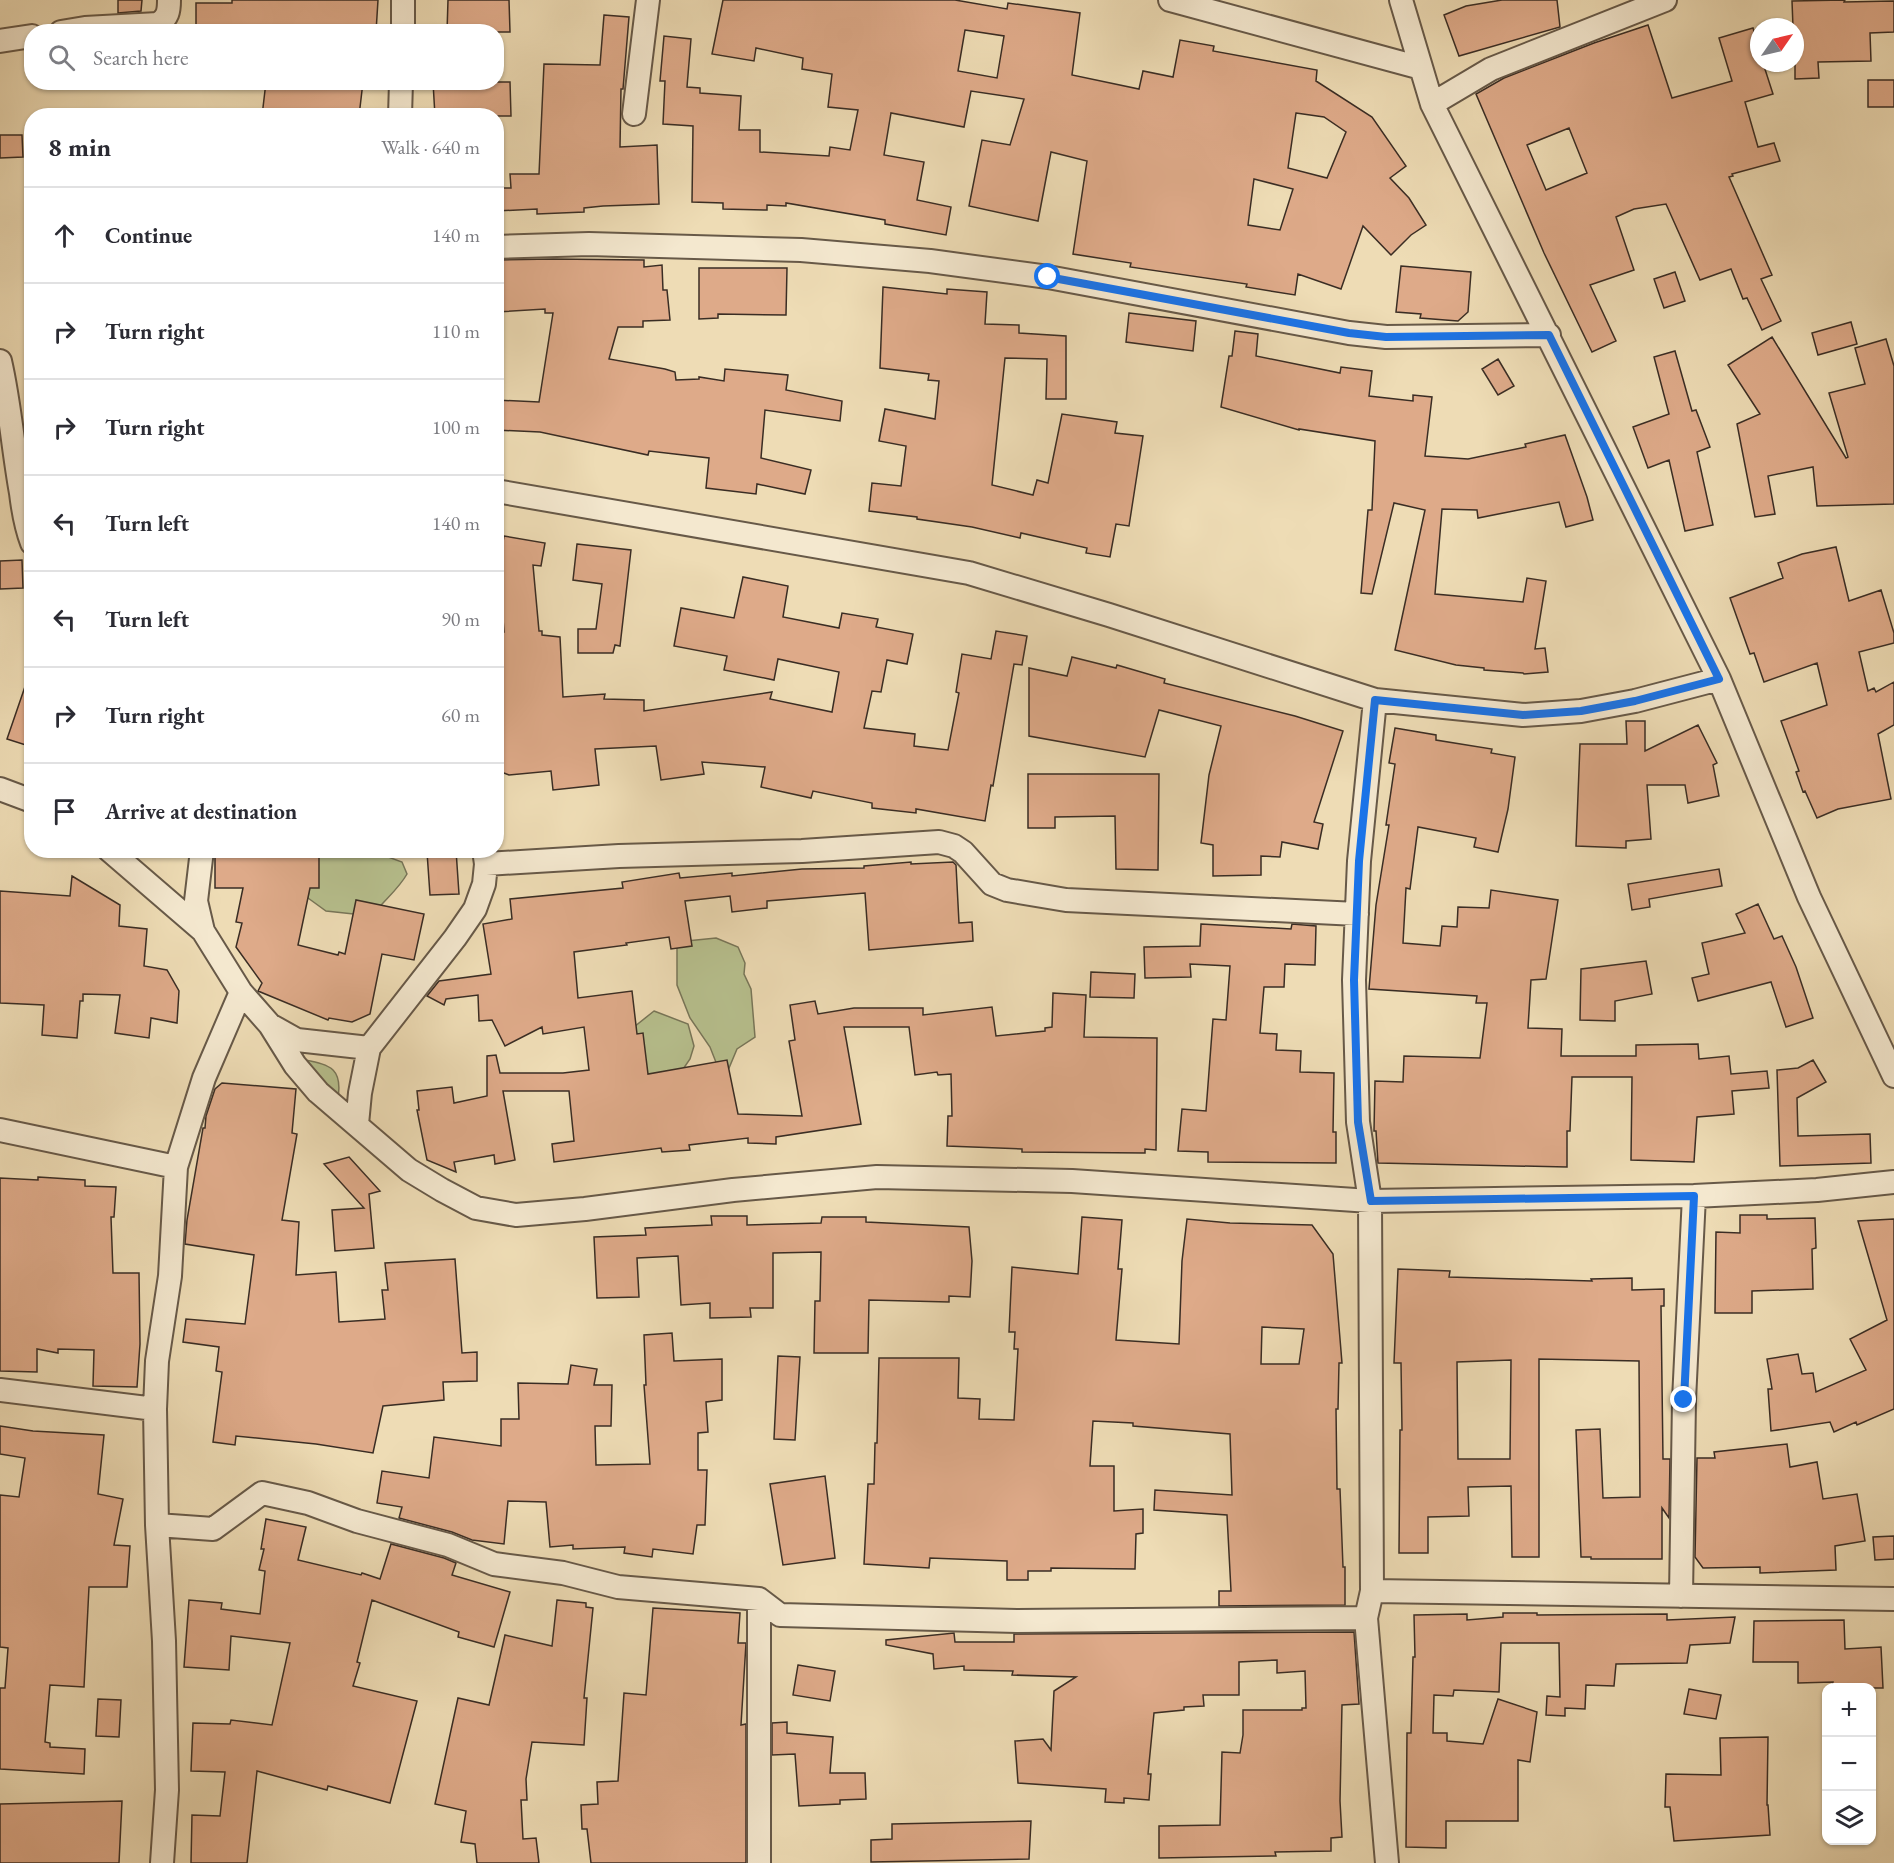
<!DOCTYPE html>
<meta charset="utf-8">
<style>
body{margin:0;font-family:"EB Garamond",serif;background:#f7f7f7;color:#2b2b33}
.controls{position:absolute;right:18px;bottom:18px;display:grid;overflow:hidden;border-radius:12px;box-shadow:0 2px 4px #0004}
.controls button{width:54px;height:54px;display:grid;place-items:center;padding:0;border:0;border-bottom:2px solid #e1e1e2;background:#fff;color:#2b2b33;font:30px sans-serif}
.compass{position:absolute;left:1750px;top:18px;width:54px;height:54px;border-radius:50%;background:#fff;box-shadow:0 2px 4px #0004;rotate:56deg}
.stop{position:absolute;width:18px;height:18px;margin:-14px;border:4px solid #1a73e8;border-radius:50%;background:#fff}
.stop.end{background:#1a73e8;border-color:#fff;box-shadow:0 2px 6px #0008}
.list{margin:0;padding:0;list-style:none}
h2{display:flex;justify-content:space-between;align-items:center;height:78px;margin:0;padding:0 24px;font-size:26px}
h2 small{font-size:20px;font-weight:400;color:#7c7c81}
.list li{display:grid;grid-template-columns:39px 1fr auto;gap:18px;align-items:center;box-sizing:border-box;height:96px;padding:0 24px;border-top:2px solid #e1e1e2}
.list b{display:block;font-size:22px;white-space:nowrap}
.list em{font-size:20px;font-style:normal;color:#7c7c81}
.icon{flex:none;width:33px;height:33px;fill:none;stroke:currentColor;stroke-width:2;stroke-linecap:round;stroke-linejoin:round}
.map{position:relative;flex:none;width:1894px;height:1863px;overflow:hidden}
.search{position:absolute;background:#fff;box-shadow:0 2px 4px #0004;left:24px;top:24px;width:480px;height:66px;display:flex;align-items:center;gap:15px;box-sizing:border-box;padding:0 21px;border-radius:24px;color:#7c7c81;font-size:22px}
.panel{position:absolute;background:#fff;box-shadow:0 2px 4px #0004;left:24px;top:108px;width:480px;height:750px;border-radius:24px}
.map>svg:first-child{display:block}
.green{fill:#b7c08e;stroke:#787659;stroke-width:1.5}
.building{fill:#deaa89;stroke:#3a2d24;stroke-width:1.5;fill-rule:evenodd}
.lines{fill:none;stroke-linecap:round;stroke-linejoin:round}
.minor-casing{stroke:#675948;stroke-width:26}
.minor{stroke:#f4e8cf;stroke-width:22}
.route{stroke:#1a73e8;stroke-width:8}
</style>
<div class="map">
<svg width="1894" height="1863" viewBox="0 0 1894 1863">
<rect width="100%" height="100%" fill="#eedcb5"/>
<filter id="stains"><feTurbulence type="fractalNoise" baseFrequency=".00333" numOctaves="4"/><feColorMatrix values="0 0 0 0 .2 0 0 0 0 .09 0 0 0 0 .02 0 0 0 .5 -.17"/></filter>
<radialGradient id="worn" r=".72"><stop offset=".6" stop-color="#630" stop-opacity="0"/><stop offset="1" stop-color="#630" stop-opacity=".3"/></radialGradient>
<!-- green -->
<path class="green" d="M315,851H372L402,862L407,874C398,890 383,901 372,916L326,911L308,898Z
M716,938L738,947L745,963L744,974L751,989L755,1037L737,1049L729,1068L719,1070L710,1047L690,1018L677,985V942Z
M654,1011L688,1024L694,1046L690,1059L679,1075L651,1084L629,1031Z
M290,1057C324,1065 346,1061 337,1104Z"/>
<!-- building -->
<path class="building" d="M118,0H142L141,11L118,13Z
M232,0H378L376,32H196V3H232Z
M448,0H509L510,32H447Z
M723,0H955L1007,9L1008,3L1080,13L1072,75L1139,89L1143,71L1173,77L1180,40L1214,46L1213,51L1317,70L1316,81L1372,117L1406,166L1390,178L1409,198L1426,225L1411,235L1391,255L1363,226L1341,289L1298,274L1295,295L1246,287L1247,284L1130,267L1131,263L1073,254L1087,161L1051,152L1038,221L969,206L982,140L1010,145L1024,99L971,91L964,127L891,113L884,155L924,162L917,200L951,207L946,235L885,224V220L786,203V206L767,205V210L723,209V203L692,202L693,126L663,124L665,81H660L664,36L691,39L687,87L700,88V93L741,96L739,130H760V152L829,156L830,147L850,150L858,110L828,107L832,74L802,69L803,58L756,48L754,61L712,54ZM965,30L1004,36L997,78L958,71ZM1296,113L1324,117L1346,132L1327,178L1288,168ZM1254,179L1293,189L1280,230L1248,225Z
M1502,0H1557L1560,27L1459,56L1444,15L1466,6Z
M1845,0L1844,2L1894,1V32L1870,33L1871,61L1818,62L1819,78L1795,79V27H1793L1792,1Z
M604,15L629,17L623,89H621L620,147L657,145L659,204L603,206L584,208V212L537,214V209L496,211V188H511L510,174H539L544,64L600,65Z
M1648,25L1672,98L1732,81L1719,38L1753,28L1759,48V63H1763L1773,94L1745,102L1758,147L1774,143L1780,161L1732,174L1733,176L1729,177L1772,275L1761,279L1781,321L1762,330L1747,298L1743,299L1731,269L1700,280L1666,204L1634,209L1616,217L1634,270L1590,285L1616,341L1592,352L1544,253L1476,94L1504,78L1594,43ZM1569,128L1587,173L1546,190L1527,145Z
M1868,80H1894V107H1868Z
M266,82H363L359,116H262Z
M433,82H510L511,116H435Z
M0,135H22L23,157L0,158Z
M553,259L644,260V267L662,265L663,290H667L670,320L643,321V327H618L609,359L665,369L675,372L676,380L699,379V377L724,381L725,369L788,375L786,390L842,401L840,421L765,410L761,458L811,470L805,494L757,484L756,494L706,488L709,458L649,451L648,455L540,432L496,430V400L539,402L553,313H545V309L496,312V260Z
M1401,266L1471,272L1468,312L1458,321L1420,318L1421,314L1396,312Z
M699,268H787L786,315L718,314V318L699,319Z
M1675,272L1685,301L1664,308L1654,279Z
M883,287L947,294V289L987,292L985,324L1019,325V333L1066,336V399H1046L1047,359L1005,358L992,485L1033,495L1037,480L1048,483L1062,414L1117,422L1115,433L1143,436L1129,526L1116,524L1110,557L1086,553L1087,548L1021,533L1020,538L972,527L917,519V517L869,511L872,483L901,486L906,446L879,441L885,409L935,419L939,381L928,380L929,374L880,368Z
M1129,313L1196,321L1193,351L1126,342Z
M1851,322L1857,344L1818,355L1812,333Z
M1235,331L1258,334L1256,356L1340,373L1341,367L1372,371L1369,396L1413,401V395L1432,397L1425,456L1468,459L1526,447L1525,444L1565,435L1587,497L1593,520L1566,527L1559,502L1478,518L1477,510L1442,509L1435,594L1523,602L1527,578L1546,581L1535,649L1545,648L1548,672L1524,674L1523,673L1484,670V668L1456,665L1395,650L1425,510L1394,503L1372,594L1361,593L1368,510H1372L1375,441L1299,429V430L1221,407L1229,356H1232Z
M1772,337L1846,458L1848,457L1829,393L1865,384L1855,348L1886,339L1894,366V504L1817,506L1813,467L1768,476L1775,514L1755,517L1737,424L1760,414L1728,365Z
M1675,351L1692,411L1696,410L1710,447L1697,452L1713,525L1685,531L1669,460L1648,468L1633,427L1669,414L1654,357Z
M1498,359L1514,386L1498,395L1482,369Z
M504,536L545,543L541,566L533,565L539,631H542V635L560,637L563,697L605,694L604,699L644,700V711L772,692L770,699L832,712L839,672L778,659L774,680L724,670L727,656L674,646L681,608L734,618L743,577L788,586L783,617L839,628L842,613L878,619L876,627L913,634L907,664L887,660L881,692L872,691L864,728L915,734L914,746L948,750L959,693L956,692L962,654L991,659L996,631L1027,636L1022,665L1014,664L993,786L991,785L985,821L916,809V813L872,808V803L813,791L811,798L761,787L765,767L702,762L704,774L661,780L656,746L595,749L599,785L553,790L551,771L509,775L496,770V632H504L499,566Z
M577,544L631,550L620,646L615,645L613,653H578V629H596L602,584L573,580Z
M1836,547L1849,601L1881,590L1894,633V643L1859,652L1868,691L1874,688L1876,692L1894,682V725L1878,734L1891,799L1838,809L1817,818L1805,791L1803,792L1796,772L1799,771L1781,721L1827,705L1817,663L1764,682L1754,653L1750,654L1730,598L1783,578L1778,563L1802,554Z
M22,560L23,588L0,589V561Z
M1072,657L1116,668L1117,665L1165,679L1164,683L1295,716L1343,731L1314,822L1323,824L1318,849L1282,842L1280,857L1261,856V875L1213,876V845L1201,843L1209,775L1221,726L1159,710L1145,757L1029,736V668L1067,676Z
M28,678L32,679V747L7,739Z
M1626,721H1645V751L1698,725L1717,763L1713,765L1719,796L1688,803L1685,785H1647L1651,839L1626,841V848L1576,846L1580,744H1627Z
M1395,728L1436,735V740L1492,749L1491,753L1515,757L1508,809L1498,852L1474,847L1476,838L1418,827L1410,889L1406,888L1403,943L1440,946L1442,926L1457,927L1458,907L1489,908L1491,890L1558,900L1546,979L1531,980L1528,1028L1562,1029L1561,1056H1636V1045L1698,1044L1699,1059L1729,1056L1731,1074L1767,1071L1769,1088L1732,1091L1734,1114L1697,1117L1694,1162L1631,1160L1632,1077H1572L1570,1131H1567V1167L1378,1163L1376,1131H1374L1375,1081L1403,1082L1404,1056L1480,1058L1487,1003H1476L1477,996L1369,989L1376,905L1389,825H1386L1395,764L1389,763Z
M1028,774H1159L1158,870L1116,869L1115,816L1055,817V828H1028Z
M215,850H319V888H310L298,945L338,955L339,952L345,954L356,900L424,914L414,960L382,954L370,1014L352,1022L329,1018L328,1020L258,991L262,983L236,947L242,923L236,922L243,888H215Z
M456,850L459,894L430,895L427,852Z
M911,862V864L953,862L956,865L959,923L972,922L973,941L869,950L865,893L767,901V908L732,912L730,896L685,901L692,946L671,949L669,937L626,943L627,945L574,952L578,998L632,991L637,1034L643,1033L648,1074L727,1060L738,1114L802,1116L789,1041L795,1040L790,1005L815,1001L818,1014L854,1008H923V1015L992,1007L996,1036L1045,1031V1028L1052,1027L1053,993L1086,995L1084,1037L1157,1038L1156,1150L1145,1149V1153L1022,1152V1149L947,1146L948,1116H952L951,1074L938,1075L937,1072L915,1075L909,1027H844L861,1124L776,1137V1144L748,1143V1138L689,1145L690,1150L662,1152L661,1148L554,1162L552,1144L574,1141L569,1091H503L515,1160L495,1164L494,1155L454,1162L456,1172L427,1160L417,1110H419L417,1091L452,1087L454,1103L487,1096V1056L496,1055L500,1073H563L589,1070L584,1027L543,1034L542,1027L505,1046L492,1020L479,1021L478,995L446,999L444,1005L427,996L439,981L491,974L483,924L512,919L510,899L623,888L622,882L679,873L680,878L732,873V876L802,869L864,868V866Z
M1719,869L1722,886L1649,899L1650,907L1632,910L1628,884Z
M72,876L120,905L119,926L147,929L144,966L167,970L179,991L177,1023L151,1018L149,1038L115,1033L120,995L83,994V1001H80L77,1038L42,1035L44,1005L0,1003V891L70,896Z
M1758,904L1774,939L1782,936L1796,967L1813,1018L1786,1027L1771,982L1698,1001L1692,978L1709,974L1702,943L1745,933L1736,914Z
M1201,924L1291,929L1292,924L1316,926L1315,965L1285,964L1284,987H1264L1260,1033L1277,1034L1276,1050L1301,1051L1300,1072L1334,1073L1333,1132H1336V1163L1208,1162V1152L1178,1151L1182,1109L1206,1111L1213,1019L1226,1020L1230,966L1190,964L1191,977L1145,978L1144,947L1200,946Z
M1646,961L1652,994L1615,1001V1021L1580,1020L1581,969Z
M1091,972L1135,974L1134,998L1090,997Z
M1813,1060L1826,1082L1797,1098L1798,1136L1870,1134L1871,1163L1780,1166L1777,1070L1798,1068Z
M222,1083L296,1089L292,1133L297,1134L282,1220L299,1222L296,1275L336,1272L339,1322L385,1319L382,1290H388L385,1263L455,1259L462,1353L477,1352V1381L443,1382L444,1400L383,1406L373,1453L316,1444L236,1436L235,1445L213,1442L222,1372L216,1371L219,1347L183,1342L186,1319L245,1324L254,1255L185,1244L187,1220L203,1128H205L206,1116L215,1089Z
M349,1157L380,1191L369,1194L374,1248L335,1251L332,1210L364,1208L324,1164Z
M38,1177L85,1180V1186L116,1187L114,1217H111L113,1273H139L140,1344L137,1387L93,1386L94,1350L58,1349V1353L37,1349V1372L0,1371V1178L38,1180Z
M1740,1215H1767V1219L1815,1218L1816,1248L1812,1249L1813,1289L1752,1291V1313H1715L1716,1232L1740,1233Z
M711,1216H747V1225L821,1223L822,1217H866V1222L969,1227L972,1261L970,1297L949,1296V1302L869,1300L868,1353H814L815,1301H820L821,1252L773,1253V1308H750L751,1317L710,1318V1303L681,1305L678,1256L637,1258L639,1297L597,1298L594,1237L646,1235L645,1228L712,1225Z
M1082,1217L1122,1220L1118,1269H1122L1116,1340L1179,1344L1182,1261L1187,1219L1230,1223L1312,1225L1333,1254L1342,1363H1339L1338,1409H1336L1337,1489H1340L1343,1567H1345V1605L1219,1606V1591H1231L1227,1515L1154,1510L1155,1490L1232,1495L1230,1434L1133,1426V1423L1093,1421L1090,1466H1114V1511L1143,1509V1533L1136,1534L1135,1569L1051,1568V1571H1028V1580H1007V1561L930,1558L929,1568L864,1564L868,1484H874L875,1443H877L879,1358H959L958,1398L980,1399L979,1419L1014,1420L1018,1349H1014L1015,1332H1009L1012,1267L1078,1274ZM1262,1327L1304,1329L1299,1364H1261Z
M1894,1219V1409L1857,1425L1856,1422L1834,1432L1830,1422L1771,1431L1768,1389H1772L1767,1359L1798,1354L1802,1374L1813,1373L1816,1392L1866,1370L1850,1339L1887,1320L1858,1221Z
M1398,1269L1450,1271L1449,1277L1592,1281L1591,1279L1632,1278V1290L1664,1289V1306H1661L1663,1459H1670L1669,1518L1662,1508V1559H1591V1557H1581L1576,1430L1600,1429L1603,1498L1640,1497L1639,1361L1539,1359V1557H1512L1511,1486L1468,1487L1469,1516L1428,1517V1553H1399L1400,1430H1402L1401,1363H1394ZM1511,1360L1510,1459H1458L1457,1362Z
M672,1333L674,1361L722,1359V1400L706,1402L708,1432L698,1433V1470H707L705,1525H697L693,1554L653,1549L652,1557L624,1553L625,1547L573,1549V1545L550,1547L546,1502L508,1501L504,1544L472,1540L452,1532L399,1518L402,1507L377,1503L382,1471L429,1478L434,1437L501,1446V1419H519L518,1383L568,1384L571,1365L597,1369L594,1385H612L611,1426H595L596,1465L650,1464L644,1385H646L644,1335Z
M778,1356L800,1357L795,1440L774,1439Z
M0,1426L33,1431L104,1435L98,1494L123,1499L114,1545L130,1546L127,1587H89L84,1687L50,1685L45,1742L50,1743V1747L85,1749L84,1774L0,1769V1688H5L8,1648L0,1647V1495L19,1497L25,1458L0,1454Z
M1787,1444L1790,1467L1817,1462L1823,1499L1857,1494L1865,1541L1835,1546L1836,1570L1760,1573V1567L1703,1568L1695,1557L1697,1458H1715L1714,1452Z
M825,1476L835,1558L783,1565L770,1484Z
M266,1519L306,1527L298,1560L361,1575L362,1573L380,1579L391,1544L444,1558L456,1563L452,1575L510,1592L494,1647L458,1637L459,1632L372,1600L357,1662L360,1663L353,1686L417,1701L390,1803L328,1786L327,1790L257,1771L247,1863H191L192,1815L220,1816L225,1772L191,1771L193,1723L230,1724L231,1720L272,1725L290,1643L231,1636L229,1670L184,1667L189,1600L222,1603L221,1609L260,1614L265,1571L259,1570L264,1549H261Z
M1894,1536V1559L1875,1560L1873,1537Z
M557,1600L586,1603V1607L593,1608L584,1698H587L584,1745L532,1742L526,1779L527,1800H521L523,1839L536,1838L539,1863H477L475,1844L461,1842L466,1811L435,1804L458,1698L489,1705L505,1635L552,1646Z
M653,1608L740,1613L738,1643H746L741,1725L746,1724V1863H591L587,1829H582L581,1805L598,1804L597,1782L618,1781L624,1693L646,1695Z
M1503,1613H1537V1615L1667,1614V1620L1735,1617L1730,1643L1690,1645L1687,1663L1616,1664L1614,1686L1586,1685L1585,1709L1565,1708V1716L1546,1715L1547,1696L1560,1697L1559,1643H1501L1499,1692L1454,1690L1453,1696L1434,1695L1433,1733H1447V1741L1483,1744L1498,1699L1537,1712L1530,1762L1518,1760V1821H1446V1848L1406,1847L1407,1733H1411L1413,1657H1415L1414,1615L1467,1614V1620L1503,1617Z
M1844,1620L1845,1649L1881,1647L1883,1688H1832L1833,1682L1798,1683V1662H1753L1754,1621Z
M1354,1632L1359,1704L1342,1705L1340,1801L1342,1837L1331,1838V1851L1275,1852L1276,1856L1159,1858V1826L1220,1825L1222,1752L1240,1753L1243,1735V1710H1302V1708H1306L1305,1671L1277,1673V1660L1239,1662V1695H1203L1204,1706L1184,1707V1710L1154,1713L1148,1774H1151L1149,1800L1124,1798V1803L1105,1802L1106,1789L1018,1783L1015,1741L1043,1739L1051,1750L1054,1691L1076,1677L1012,1675L1013,1671L964,1670V1666L934,1669L933,1654L886,1645V1640L954,1633L955,1642H1014V1634Z
M798,1665L835,1671L830,1701L793,1695Z
M1689,1689L1721,1695L1716,1719L1684,1714Z
M98,1699L121,1700L119,1737L96,1736Z
M787,1722V1733L833,1737L830,1773H865L866,1799L840,1800V1804L799,1806L795,1754L772,1755V1723Z
M1768,1737L1767,1805H1768L1770,1835L1674,1841L1670,1807H1665L1666,1774L1721,1775L1720,1738Z
M122,1801L119,1863H0V1804Z
M1031,1821L1029,1859L871,1862V1840L892,1839V1824Z"/>
<g class="lines">
<!-- minor casing -->
<g class="minor-casing">
<path id="minor" d="M1170,0L1421,68
M1401,0L1432,104L1719,679L1809,897L1894,1076
M61,32L85,28L158,24C168,18 169,11 169,0
M403,32V0
M0,41L32,36
M1432,104L1491,69L1665,0
M634,114L648,0
M400,116L401,82
M496,247L589,244L801,250L930,261L1048,277L1349,333L1386,337L1549,335
M0,361C10,404 13,449 21,493C23,510 26,527 32,543
M496,491L969,573L1109,615L1375,700L1523,715L1581,711L1635,701L1719,679
M1375,700L1359,861L1354,980L1358,1122L1370,1201L1372,1591L1366,1618L1387,1863
M0,789L32,801
M109,850L203,931L241,992L270,1025L295,1065L318,1092L409,1170L442,1190L476,1208L516,1215L585,1209L733,1190L877,1177L1072,1181L1370,1201L1694,1196L1817,1190L1894,1182
M202,850L196,901L203,931
M486,864L619,856L802,851L939,842L954,846L963,852L992,884L1007,890L1066,900L1357,914
M270,1025L297,1040L369,1048
M357,1124L360,1093L369,1048L455,938L475,909L484,884L486,864L484,850
M0,1130L176,1167
M0,1390L155,1409
M157,1525L213,1529L262,1493L308,1503L357,1521L448,1545L494,1564L563,1573L618,1587L759,1599L780,1615L1017,1621L1366,1618
M1372,1591L1894,1599
M1681,1596L1684,1400L1694,1196
M162,1863L167,1790L164,1641L157,1525L155,1409L157,1361L170,1276L176,1167L204,1078L241,992
M759,1863V1599"/>
</g>
<!-- minor -->
<use href="#minor" class="minor"/>
</g>
<g class="lines">
<!-- route -->
<path class="route" d="M1048,277L1349,333L1386,337L1549,335L1719,679L1635,701L1581,711L1523,715L1375,700L1359,861L1354,980L1358,1122L1371,1201L1694,1196L1684,1400"/>
</g>
<rect width="100%" height="100%" filter="url(#stains)"/>
<rect width="100%" height="100%" fill="url(#worn)"/>
</svg>
<div class="controls">
<button>+</button>
<button>−</button>
<button><svg class="icon" aria-label="layers" viewBox="0 0 24 24"><path d="M12 4l9 5-9 5-9-5zM3 14l9 5 9-5"/></svg></button>
</div>
<svg class="compass" viewBox="-18 -18 36 36"><path d="M0-13l5 13h-10z" fill="#e53935"/><path d="M0 13l5-13h-10z" fill="#7c7c81"/></svg>
<div class="stop" style="left:1048px;top:277px"></div>
<div class="stop end" style="left:1684px;top:1400px"></div>
<div class="search"><svg class="icon" aria-label="search" viewBox="0 0 24 24"><circle cx="10" cy="10" r="6"/><path d="M15 15l6 6"/></svg>Search here</div>
<section class="panel">
<h2>8 min<small>Walk · 640 m</small></h2>
<ul class="list">
<li><svg class="icon" aria-label="ahead" viewBox="0 0 24 24"><path d="M12 20V5M6 11l6-6 6 6"/></svg><div><b>Continue</b></div><em>140 m</em></li>
<li><svg class="icon" aria-label="right" viewBox="0 0 24 24"><path d="M7 20v-9h11M14 6l5 5-5 5"/></svg><div><b>Turn right</b></div><em>110 m</em></li>
<li><svg class="icon" aria-label="right" viewBox="0 0 24 24"><path d="M7 20v-9h11M14 6l5 5-5 5"/></svg><div><b>Turn right</b></div><em>100 m</em></li>
<li><svg class="icon" aria-label="left" viewBox="0 0 24 24"><path d="M17 20v-9H6M10 6l-5 5 5 5"/></svg><div><b>Turn left</b></div><em>140 m</em></li>
<li><svg class="icon" aria-label="left" viewBox="0 0 24 24"><path d="M17 20v-9H6M10 6l-5 5 5 5"/></svg><div><b>Turn left</b></div><em>90 m</em></li>
<li><svg class="icon" aria-label="right" viewBox="0 0 24 24"><path d="M7 20v-9h11M14 6l5 5-5 5"/></svg><div><b>Turn right</b></div><em>60 m</em></li>
<li><svg class="icon" aria-label="arrive" viewBox="0 0 24 24"><path d="M6 21V4h12l-3 4 3 4H6"/></svg><div><b>Arrive at destination</b></div></li>
</ul>
</section>
</div>
